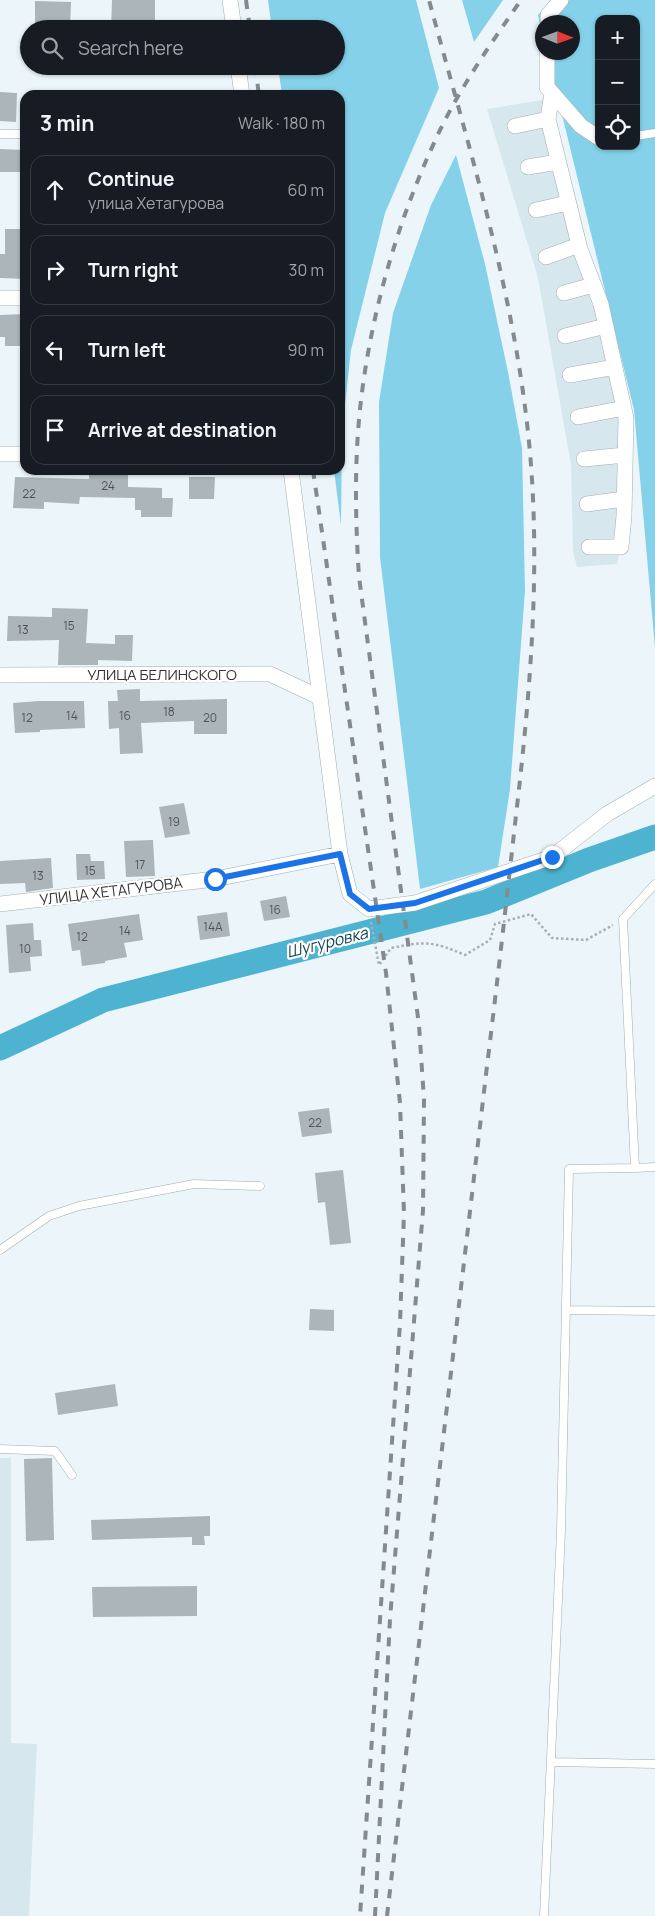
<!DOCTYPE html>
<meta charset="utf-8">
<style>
body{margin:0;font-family:Manrope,sans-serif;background:#20242c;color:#f1f3f6}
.controls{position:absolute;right:15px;top:15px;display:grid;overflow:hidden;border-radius:10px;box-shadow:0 1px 4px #0004}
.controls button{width:45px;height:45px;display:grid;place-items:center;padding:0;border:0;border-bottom:1px solid #363941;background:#171b24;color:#f1f3f6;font:25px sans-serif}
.compass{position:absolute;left:535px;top:15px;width:45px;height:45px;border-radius:50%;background:#171b24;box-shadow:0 1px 4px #0004;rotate:91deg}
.stop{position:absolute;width:15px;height:15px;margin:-11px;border:4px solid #1a73e8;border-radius:50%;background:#fff}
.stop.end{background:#1a73e8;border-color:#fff;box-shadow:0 1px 5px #0008}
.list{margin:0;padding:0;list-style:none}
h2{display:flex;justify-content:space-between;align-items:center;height:65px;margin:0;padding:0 20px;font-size:21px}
h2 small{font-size:16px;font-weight:400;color:#9ea1a6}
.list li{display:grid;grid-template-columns:32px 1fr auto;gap:15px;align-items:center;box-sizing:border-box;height:70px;margin:0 10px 10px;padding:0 10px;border:1px solid #363941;border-radius:15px}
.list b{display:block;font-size:19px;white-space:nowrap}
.list p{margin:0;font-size:16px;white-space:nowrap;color:#9ea1a6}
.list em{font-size:16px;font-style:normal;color:#9ea1a6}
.icon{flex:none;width:28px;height:28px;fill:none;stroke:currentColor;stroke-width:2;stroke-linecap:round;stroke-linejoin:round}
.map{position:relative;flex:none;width:655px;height:1916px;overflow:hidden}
.search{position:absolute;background:#171b24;box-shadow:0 1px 4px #0004;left:20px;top:20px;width:325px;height:55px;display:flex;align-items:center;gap:12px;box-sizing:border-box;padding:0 18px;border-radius:28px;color:#9ea1a6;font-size:19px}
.panel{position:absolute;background:#171b24;box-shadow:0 1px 4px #0004;left:20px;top:90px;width:325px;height:385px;border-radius:15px}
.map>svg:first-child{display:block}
.built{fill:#d6e8ee}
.green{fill:#84d1e9;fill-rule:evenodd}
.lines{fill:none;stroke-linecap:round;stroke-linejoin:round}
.river{stroke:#4db3d0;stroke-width:25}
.building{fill:#acb5b9}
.service-casing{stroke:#a3acaf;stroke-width:9}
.minor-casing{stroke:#a3acaf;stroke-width:16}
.path{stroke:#a7afb2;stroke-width:2.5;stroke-dasharray:2.5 2.5;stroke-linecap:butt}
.service{stroke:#fff;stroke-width:8}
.minor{stroke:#fff;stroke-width:15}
.rail{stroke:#848a8d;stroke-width:4;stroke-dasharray:9 9;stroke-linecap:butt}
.route{stroke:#1a73e8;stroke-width:6}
.labels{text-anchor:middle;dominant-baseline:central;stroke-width:4.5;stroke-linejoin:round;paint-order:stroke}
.number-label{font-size:12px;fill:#505457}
.street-label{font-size:15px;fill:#313436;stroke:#fff}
.water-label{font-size:16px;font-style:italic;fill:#113f4c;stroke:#fff}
</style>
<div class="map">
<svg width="655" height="1916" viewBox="0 0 655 1916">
<rect width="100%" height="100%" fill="#ecf6fa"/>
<!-- built -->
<path class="built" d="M548,99L621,381V547L617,564L577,567L573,552L571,465L538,278L487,109Z
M0,1458H11V1743L37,1744L29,1916H0Z"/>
<!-- green -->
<path class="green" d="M268,0H416L439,88L385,213L351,350L342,432L341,525L334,470H340V95H282L278,66H336V29H272Z
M462,0H503L474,42Z
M551,0H655V648L634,410L547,53L572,52V22H542V33L538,15ZM599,19H636V146H599Z
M456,155L485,264L508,372L522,448L525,591L510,789L498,867L420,889L380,557L379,402L393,313L431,205Z"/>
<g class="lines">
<!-- river -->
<path class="river" d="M0,1048L103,1000L486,902L589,860L655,837"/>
</g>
<!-- building -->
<path class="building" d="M112,0H155V20H133V29H111Z
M35,1L71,2L70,29H35Z
M0,92L17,93L16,122L0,121Z
M0,149L24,150V172H0Z
M5,229H25V279L0,278V254H5Z
M25,314V346H5V337H0V315Z
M108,470H128V487L162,488V498H173L172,517H141V510H135V498L80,497L79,504L44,502V509L13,508L15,477L89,479V473H108Z
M189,477H215L214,499H189Z
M52,608L88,609L86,643L115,644V635H133L132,661L98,660V665H58L59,640L7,641L8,616L52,617Z
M140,689V701L227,699V734H194V721L141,723L143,753L120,754L119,728L109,729L108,701H118L117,690Z
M39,701H84L85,728L40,730V732L15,733L13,703Z
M184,803L190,834L165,838L159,807Z
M153,840L155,876L126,877L124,841Z
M76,854H90L91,861H104L105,879L77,880Z
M51,858L53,888L26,892L25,883L0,884V861Z
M286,896L290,917L264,921L260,901Z
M227,912L230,936L200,940L197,916Z
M139,914L143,940L124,943L127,957L105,961V963L82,966L80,950L72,951L68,924Z
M33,923L34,940H41L42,956L30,957L31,971L9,973L6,925Z
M329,1108L332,1133L302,1137L298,1112Z
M343,1170L351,1243L330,1245L325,1202L318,1203L315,1173Z
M310,1309L334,1310V1331L309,1330Z
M115,1384L118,1406L58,1415L55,1393Z
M52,1458L54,1540L26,1541L24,1459Z
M210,1516V1536H204L205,1545H192V1537L92,1540L91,1520Z
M197,1586V1616L93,1617L92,1587Z"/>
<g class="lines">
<!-- service casing -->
<g class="service-casing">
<path id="service" d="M0,134H25
M636,136L655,133
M635,1168L655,1167
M0,1250L49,1216L79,1206L194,1184L260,1186
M566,1310L655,1311
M0,1449L55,1451L72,1475
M552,1762L655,1764
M544,1916L561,1531L569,1169L635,1168L623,919L655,884"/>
</g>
<!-- minor casing -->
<g class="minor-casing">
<path id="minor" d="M230,0L234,29
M548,22V15L561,0
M547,52V87L581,126L599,138
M238,66L242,95
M552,93L548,119L580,249L601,304L626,418L624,516L621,547H589
M515,126L548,119
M528,167L558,162
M536,210L568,203
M546,257L579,245
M564,293L593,285
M0,298H25
M565,336L606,326
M570,375L615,367
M578,417L624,408
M0,454H25
M584,459L625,455
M291,470L340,854L350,894L369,909L415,903L552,857L607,814L655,786
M587,504L624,499
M0,675L270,674L319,697
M0,904L215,879L340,854"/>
</g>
<!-- path -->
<path class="path" d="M371,922L379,965L391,948C426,941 432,941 465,955L490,940L495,924L531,914L552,938L586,940L613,925"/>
<!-- service -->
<use href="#service" class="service"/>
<!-- minor -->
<use href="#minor" class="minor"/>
<!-- rail -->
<path class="rail" d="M246,0L250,29
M255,66L259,95
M313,470L386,973L400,1103L404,1213L400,1323L360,1916
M375,1916L390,1619L423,1210L424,1100L419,1025L359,577C355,515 354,454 362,392C374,299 403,205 444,122C466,79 494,39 521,0
M387,1916C420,1633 454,1349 487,1066C497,985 506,905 515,824C529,704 540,585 531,465C519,306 470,153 429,0"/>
</g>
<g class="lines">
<!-- route -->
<path class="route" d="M215,879L340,854L350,894L369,909L415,903L552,857"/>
</g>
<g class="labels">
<!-- number labels -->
<g class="number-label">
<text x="108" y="485">24</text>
<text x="29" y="493">22</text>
<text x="69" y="625">15</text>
<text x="23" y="629">13</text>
<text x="169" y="711">18</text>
<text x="72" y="715">14</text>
<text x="125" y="715">16</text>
<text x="27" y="717">12</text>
<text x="210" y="717">20</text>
<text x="174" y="821">19</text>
<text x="140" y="864">17</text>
<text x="90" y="870">15</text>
<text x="38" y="875">13</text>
<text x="275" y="909">16</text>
<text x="213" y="926">14А</text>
<text x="125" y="930">14</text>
<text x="82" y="936">12</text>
<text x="25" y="948">10</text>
<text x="315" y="1122">22</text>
</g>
<!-- street labels -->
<g class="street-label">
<text x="162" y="674">УЛИЦА БЕЛИНСКОГО</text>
<text transform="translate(111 891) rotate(-7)">УЛИЦА ХЕТАГУРОВА</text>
</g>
<!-- water labels -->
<g class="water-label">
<text transform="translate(327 942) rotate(-14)">Шугуровка</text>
</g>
</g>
</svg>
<div class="controls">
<button>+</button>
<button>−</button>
<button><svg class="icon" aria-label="locate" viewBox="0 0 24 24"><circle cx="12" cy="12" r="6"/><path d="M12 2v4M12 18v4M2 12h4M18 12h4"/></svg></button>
</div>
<svg class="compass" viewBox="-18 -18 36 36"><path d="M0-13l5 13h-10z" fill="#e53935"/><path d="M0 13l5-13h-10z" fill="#9ea1a6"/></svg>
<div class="stop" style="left:215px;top:879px"></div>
<div class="stop end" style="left:552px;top:857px"></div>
<div class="search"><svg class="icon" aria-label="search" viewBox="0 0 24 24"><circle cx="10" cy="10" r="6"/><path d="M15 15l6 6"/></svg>Search here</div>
<section class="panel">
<h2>3 min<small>Walk · 180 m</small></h2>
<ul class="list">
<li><svg class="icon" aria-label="ahead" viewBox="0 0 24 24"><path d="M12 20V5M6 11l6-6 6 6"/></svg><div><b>Continue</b><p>улица Хетагурова</p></div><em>60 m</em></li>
<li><svg class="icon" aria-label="right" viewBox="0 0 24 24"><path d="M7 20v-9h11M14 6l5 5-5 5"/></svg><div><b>Turn right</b></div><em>30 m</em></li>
<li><svg class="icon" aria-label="left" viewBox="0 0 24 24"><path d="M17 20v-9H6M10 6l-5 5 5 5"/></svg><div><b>Turn left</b></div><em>90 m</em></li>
<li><svg class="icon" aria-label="arrive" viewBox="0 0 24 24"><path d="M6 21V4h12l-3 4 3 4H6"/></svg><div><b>Arrive at destination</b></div></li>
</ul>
</section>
</div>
